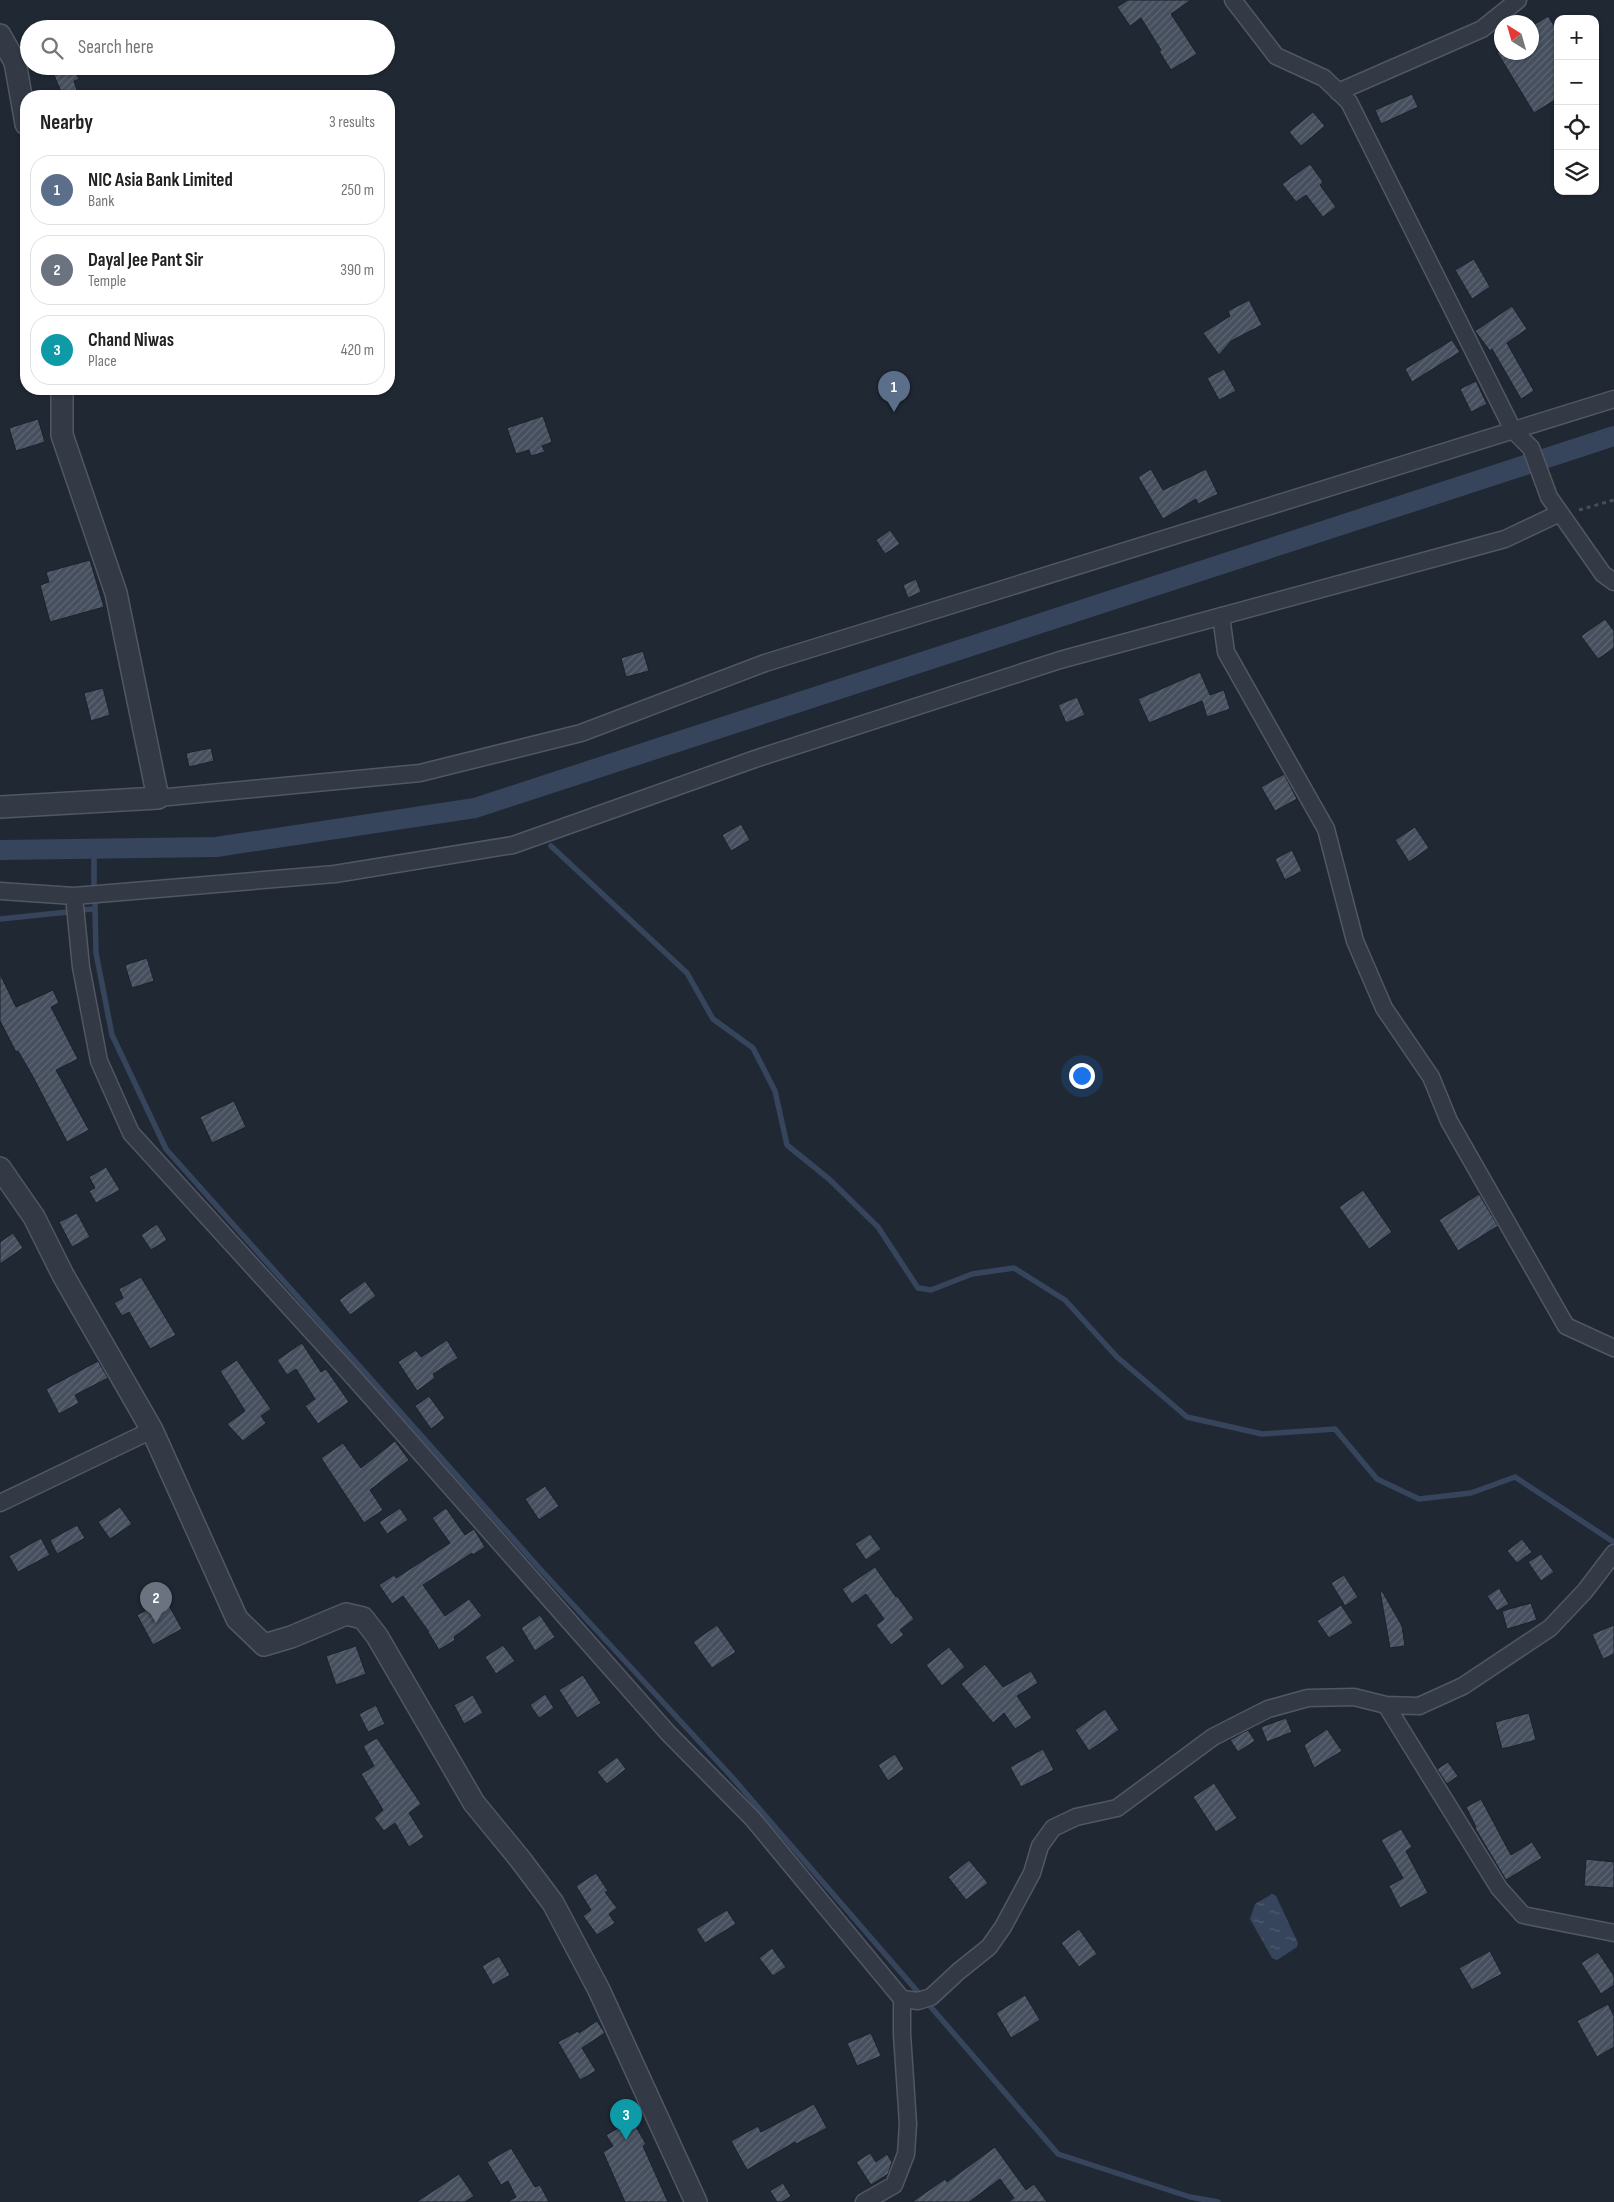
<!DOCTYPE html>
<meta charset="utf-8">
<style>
body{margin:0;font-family:"Sofia Sans Condensed",sans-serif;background:#f2f2f2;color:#222}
.controls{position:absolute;right:15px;top:15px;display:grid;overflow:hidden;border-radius:10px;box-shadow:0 1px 4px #0004}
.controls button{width:45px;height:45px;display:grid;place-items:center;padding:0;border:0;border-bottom:1px solid #e0e0e0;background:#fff;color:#222;font:25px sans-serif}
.compass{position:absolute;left:1494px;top:15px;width:45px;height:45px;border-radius:50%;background:#fff;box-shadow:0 1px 4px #0004;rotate:323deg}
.you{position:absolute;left:1081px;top:1075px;width:18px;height:18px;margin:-12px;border:4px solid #fff;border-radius:50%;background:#1a73e8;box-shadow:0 0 0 8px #1a73e833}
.badge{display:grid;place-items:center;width:32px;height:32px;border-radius:50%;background:#0b8043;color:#fff;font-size:16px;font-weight:700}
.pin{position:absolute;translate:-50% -41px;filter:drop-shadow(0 1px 2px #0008)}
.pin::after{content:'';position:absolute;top:26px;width:18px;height:15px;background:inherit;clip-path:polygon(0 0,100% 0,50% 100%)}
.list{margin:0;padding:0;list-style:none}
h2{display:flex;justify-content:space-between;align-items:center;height:65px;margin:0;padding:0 20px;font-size:21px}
h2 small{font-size:16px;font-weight:400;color:#767676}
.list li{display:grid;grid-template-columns:32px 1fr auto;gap:15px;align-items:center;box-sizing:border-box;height:70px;margin:0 10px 10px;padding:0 10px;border:1px solid #e0e0e0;border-radius:20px}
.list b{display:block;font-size:19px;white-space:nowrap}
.list p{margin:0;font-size:16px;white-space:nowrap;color:#767676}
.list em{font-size:16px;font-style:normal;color:#767676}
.icon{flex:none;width:28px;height:28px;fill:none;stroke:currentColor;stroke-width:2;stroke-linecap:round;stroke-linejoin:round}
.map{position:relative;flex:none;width:1614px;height:2202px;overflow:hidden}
.search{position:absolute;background:#fff;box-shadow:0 1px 4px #0004;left:20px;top:20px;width:375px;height:55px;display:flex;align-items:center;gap:12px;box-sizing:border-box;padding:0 18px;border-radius:28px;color:#767676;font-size:19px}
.panel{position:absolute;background:#fff;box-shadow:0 1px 4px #0004;left:20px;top:90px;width:375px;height:305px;border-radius:20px}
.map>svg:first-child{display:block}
.water{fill:url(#water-ripples)}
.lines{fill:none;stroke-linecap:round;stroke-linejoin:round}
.stream{stroke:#36455c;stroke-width:5.5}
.canal{stroke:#36455c;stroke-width:20}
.building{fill:url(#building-hatch);stroke:#1b212b}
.minor-casing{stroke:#515763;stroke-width:19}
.tertiary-casing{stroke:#515763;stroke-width:24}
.path{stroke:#415155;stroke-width:3;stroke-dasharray:4 4;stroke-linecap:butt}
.minor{stroke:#333a45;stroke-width:16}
.tertiary{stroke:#333a45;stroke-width:21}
</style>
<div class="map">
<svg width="1614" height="2202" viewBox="0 0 1614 2202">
<defs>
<pattern id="water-ripples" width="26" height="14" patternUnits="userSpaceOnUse" patternTransform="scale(1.25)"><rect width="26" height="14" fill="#36455c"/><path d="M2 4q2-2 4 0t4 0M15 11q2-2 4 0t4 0" fill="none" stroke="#505d72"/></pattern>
<pattern id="building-hatch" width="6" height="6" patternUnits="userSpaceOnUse" patternTransform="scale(1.25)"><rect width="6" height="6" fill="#464f5e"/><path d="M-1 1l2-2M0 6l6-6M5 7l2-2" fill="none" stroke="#5e6673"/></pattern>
</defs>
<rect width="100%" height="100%" fill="#202834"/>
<!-- water -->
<path class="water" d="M1272,1894L1276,1896L1298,1943L1297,1947L1277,1960L1272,1958L1250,1919L1255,1904Z"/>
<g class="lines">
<!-- stream -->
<path class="stream" d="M551,846L687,973L713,1019L753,1048L775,1091L787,1145L829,1179L878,1227L918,1288L931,1290L972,1274L1014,1268L1065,1300L1117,1357L1187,1417L1262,1434L1335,1429L1377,1479L1419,1499L1471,1493L1515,1477L1612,1541
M94,849V884
M95,909L96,953L112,1035L166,1149L541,1570L731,1776L1058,2154L1190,2197L1218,2202
M80,910L95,909V902
M0,919L68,912"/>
<!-- canal -->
<path class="canal" d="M0,850L216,847L475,808L1614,436"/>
</g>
<!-- building -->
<path class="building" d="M1128,0H1191L1171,14L1197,54L1171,70L1159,51L1161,50L1141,18L1130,26L1117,7Z
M1548,16L1558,32V98L1534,113L1497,52H1532V26Z
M50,66H73L79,79L74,81L79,96H63Z
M1412,94L1418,107L1381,124L1375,110Z
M1313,112L1325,126L1301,146L1289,132Z
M1310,164L1323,182L1320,185L1336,207L1323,217L1306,195L1296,202L1282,184Z
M1474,259L1490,287L1472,299L1455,270Z
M1249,300L1262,325L1231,341L1219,355L1203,333L1230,316L1228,311Z
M1512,306L1527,329L1507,343L1534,391L1521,399L1492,349L1490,351L1475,331Z
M1452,340L1460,352L1412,382L1405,369Z
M1224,369L1236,391L1219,400L1207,378Z
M1476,381L1487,404L1471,412L1460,389Z
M543,416L552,442L542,446L545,452L531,456L529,450L516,454L507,428Z
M38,419L45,442L16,451L9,428Z
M1151,469L1163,490L1206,469L1218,494L1198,504L1196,499L1163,519L1138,477Z
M890,530L900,544L885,554L876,540Z
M90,560L104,607L50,622L40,585L49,582L46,572Z
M916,579L921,592L908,598L903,585Z
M1605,619L1614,631V648L1598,659L1581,636Z
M643,651L649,671L626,677L621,658Z
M1200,672L1210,695L1224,690L1230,709L1207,717L1202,701L1149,723L1138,699Z
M103,688L110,715L91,721L84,693Z
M1077,697L1085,715L1066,723L1058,705Z
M211,748L214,761L189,767L186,753Z
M1284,774L1297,799L1275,811L1261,787Z
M741,824L750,840L731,851L722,835Z
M1415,827L1429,848L1409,862L1395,840Z
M1292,850L1302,871L1285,880L1275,859Z
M147,958L154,981L132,988L125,965Z
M0,974L16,1007L53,990L59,1003L51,1007L78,1059L56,1070L89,1130L67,1142L32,1075L18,1051L16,1052L0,1021Z
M234,1101L246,1127L212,1143L200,1117Z
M106,1167L120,1190L96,1203L89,1191L95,1188L89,1177Z
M1363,1190L1392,1232L1369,1249L1339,1207Z
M1479,1194L1498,1226L1458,1251L1439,1220Z
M77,1213L90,1237L72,1247L59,1222Z
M157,1224L167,1240L151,1250L141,1235Z
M13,1233L23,1248L0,1264V1242Z
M141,1277L176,1335L150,1349L129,1312L122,1316L114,1303L123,1298L119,1289Z
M365,1281L376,1296L350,1315L339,1300Z
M447,1340L458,1358L433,1374L435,1378L417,1391L398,1362L416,1350L421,1357Z
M302,1343L321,1372L326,1369L349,1402L318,1424L305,1406L315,1399L296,1369L287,1375L277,1360Z
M237,1360L271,1409L261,1416L266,1423L243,1441L227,1424L245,1411L220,1371Z
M98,1361L108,1378L75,1395L79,1403L59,1414L46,1389Z
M429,1396L445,1418L431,1429L415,1406Z
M395,1441L409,1460L370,1490L383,1510L364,1523L321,1458L343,1443L361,1468Z
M545,1486L559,1506L539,1520L525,1499Z
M120,1507L132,1524L110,1539L98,1522Z
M400,1508L408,1520L387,1534L379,1522Z
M446,1508L465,1535L474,1529L485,1547L473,1555L472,1553L423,1585L445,1616L469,1599L482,1616L454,1637L455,1640L439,1650L428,1632H429L403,1596L392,1604L379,1585L394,1575L396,1578L450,1543L432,1518Z
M77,1525L85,1538L57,1554L50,1540Z
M870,1534L881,1549L866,1560L855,1544Z
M41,1538L50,1555L18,1572L9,1556Z
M1522,1539L1532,1552L1517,1563L1507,1551Z
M1541,1554L1554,1572L1541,1581L1528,1562Z
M875,1567L896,1597L897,1596L914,1619L900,1630L904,1635L891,1645L876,1625L884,1619L866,1594L852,1604L842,1589Z
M1344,1575L1358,1597L1345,1606L1331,1583Z
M1499,1588L1509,1604L1497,1611L1487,1596Z
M1380,1591H1382L1402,1626L1405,1646L1390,1648Z
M166,1600L182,1629L153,1645L137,1615Z
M1531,1603L1537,1620L1507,1629L1502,1611Z
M1341,1605L1353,1623L1329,1638L1317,1621Z
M540,1615L555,1637L535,1651L521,1628Z
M717,1625L736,1652L712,1668L693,1642Z
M1614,1625V1654L1603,1659L1592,1634Z
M503,1645L515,1661L496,1674L485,1657Z
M356,1646L366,1674L336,1685L326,1656Z
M949,1647L965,1667L942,1686L926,1665Z
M985,1664L1003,1687L1031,1671L1038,1683L1017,1696L1032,1718L1015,1729L1004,1713L993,1723L961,1684Z
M583,1675L601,1703L577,1718L559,1690Z
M545,1694L554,1708L539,1718L530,1705Z
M473,1695L483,1713L464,1724L454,1705Z
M376,1705L385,1724L368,1732L359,1714Z
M1105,1709L1119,1730L1089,1751L1075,1730Z
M1529,1713L1536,1740L1502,1749L1495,1722Z
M1286,1718L1292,1732L1267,1742L1261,1727Z
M1327,1729L1342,1751L1314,1768L1304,1745Z
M1248,1730L1255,1741L1238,1752L1230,1740Z
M377,1738L421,1804L409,1813L424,1837L409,1847L395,1823L384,1831L374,1818L383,1810L361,1774L374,1766L363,1746Z
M1043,1749L1054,1770L1021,1787L1010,1767Z
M895,1754L904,1769L888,1781L878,1765Z
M617,1757L626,1769L607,1784L597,1772Z
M1448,1762L1458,1776L1447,1784L1437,1769Z
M1214,1783L1237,1818L1216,1832L1193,1797Z
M1481,1799L1511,1855L1532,1842L1542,1858L1506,1880L1475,1828L1476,1827L1466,1807Z
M1401,1829L1412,1847L1406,1851L1428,1893L1400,1908L1389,1886L1403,1878L1381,1840Z
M1586,1859L1614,1862V1888L1584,1886Z
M969,1860L988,1883L966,1900L948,1877Z
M596,1873L608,1891L605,1892L617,1908L609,1914L615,1923L597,1935L583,1916L591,1910L576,1886Z
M727,1910L736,1924L705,1943L696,1929Z
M1079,1929L1097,1954L1079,1967L1061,1943Z
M772,1948L786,1967L773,1976L759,1958Z
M1490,1951L1502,1974L1472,1990L1459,1968Z
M1598,1952L1614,1976V1985L1601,1994L1581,1963Z
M499,1956L510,1975L493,1985L482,1966Z
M1025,1995L1040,2020L1011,2038L996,2013Z
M1608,2004L1614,2016V2047L1597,2057L1577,2021Z
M597,2021L605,2033L582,2048L596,2071L580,2080L558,2042L578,2031L579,2033Z
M871,2033L881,2056L857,2066L847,2043Z
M814,2104L827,2128L796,2144L795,2142L747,2170L731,2141L758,2126L761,2132Z
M632,2120L646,2144L643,2146L668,2202H625L603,2152L613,2146L606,2135Z
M995,2147L1026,2190L1034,2184L1047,2202H1008L1014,2198L1000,2179L969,2202H912L945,2179L947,2182Z
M511,2148L535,2187L540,2185L549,2202H507L516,2197L508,2181L501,2185L487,2162Z
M870,2153L876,2162L887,2154L892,2162L888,2174L871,2185L856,2162Z
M459,2174L474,2196L465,2202H416Z
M783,2183L791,2196L782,2202H777L770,2191Z"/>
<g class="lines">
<!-- minor casing -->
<g class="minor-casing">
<path id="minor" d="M1233,0L1276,56L1324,78L1349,102L1513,430L1531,448L1549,497L1603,574L1614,582
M1338,92L1482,29L1518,0
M1221,616L1226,652L1326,829L1355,941L1384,1008L1431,1077L1449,1121L1566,1326L1614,1348
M158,798L420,773L581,733L765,663L1614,399
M0,891L74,896L335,874L513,845L755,759L1060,660L1505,539L1560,513
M74,896L81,967L99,1061L131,1133L355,1379L668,1733L752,1818L902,1999V2034L908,2124L906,2154L894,2185L864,2202
M0,1503L152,1430
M1386,1705L1499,1888L1523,1915L1614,1933
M902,1999L918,2001L931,1997L959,1971L989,1947L1003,1927L1032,1873L1040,1846L1053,1828L1076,1817L1117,1808L1213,1737L1268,1709L1308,1698L1354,1697L1386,1705L1419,1706L1463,1686L1550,1628L1585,1591L1614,1553"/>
</g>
<!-- tertiary casing -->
<g class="tertiary-casing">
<path id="tertiary" d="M0,35L15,62L26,124
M0,807L158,798L116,593L62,435V389
M0,1168L34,1217L63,1275L152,1430L237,1619L264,1645L291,1637L346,1614L363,1618L377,1636L474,1803L520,1859L553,1903L599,1990L696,2202"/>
</g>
<!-- path -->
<path class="path" d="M1579,510L1614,500"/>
<!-- minor -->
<use href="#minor" class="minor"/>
<!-- tertiary -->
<use href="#tertiary" class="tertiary"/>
</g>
</svg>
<div class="controls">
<button>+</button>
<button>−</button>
<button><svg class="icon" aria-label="locate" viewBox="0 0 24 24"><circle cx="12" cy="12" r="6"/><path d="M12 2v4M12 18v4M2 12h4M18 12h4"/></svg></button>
<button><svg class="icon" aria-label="layers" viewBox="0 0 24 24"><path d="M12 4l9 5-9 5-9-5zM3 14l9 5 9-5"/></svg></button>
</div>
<svg class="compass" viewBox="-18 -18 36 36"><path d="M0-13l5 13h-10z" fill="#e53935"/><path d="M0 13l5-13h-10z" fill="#767676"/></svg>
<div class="you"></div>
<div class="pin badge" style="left:894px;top:412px;background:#5c6f8a">1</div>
<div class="pin badge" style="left:156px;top:1623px;background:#6b7280">2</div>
<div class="pin badge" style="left:626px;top:2140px;background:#0f9aa8">3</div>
<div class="search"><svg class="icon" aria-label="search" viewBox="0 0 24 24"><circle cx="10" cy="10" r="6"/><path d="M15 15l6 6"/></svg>Search here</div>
<section class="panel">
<h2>Nearby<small>3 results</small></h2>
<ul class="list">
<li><span class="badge" style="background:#5c6f8a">1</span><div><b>NIC Asia Bank Limited</b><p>Bank</p></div><em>250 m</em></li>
<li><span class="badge" style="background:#6b7280">2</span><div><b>Dayal Jee Pant Sir</b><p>Temple</p></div><em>390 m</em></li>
<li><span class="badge" style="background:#0f9aa8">3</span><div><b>Chand Niwas</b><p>Place</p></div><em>420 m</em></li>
</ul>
</section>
</div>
